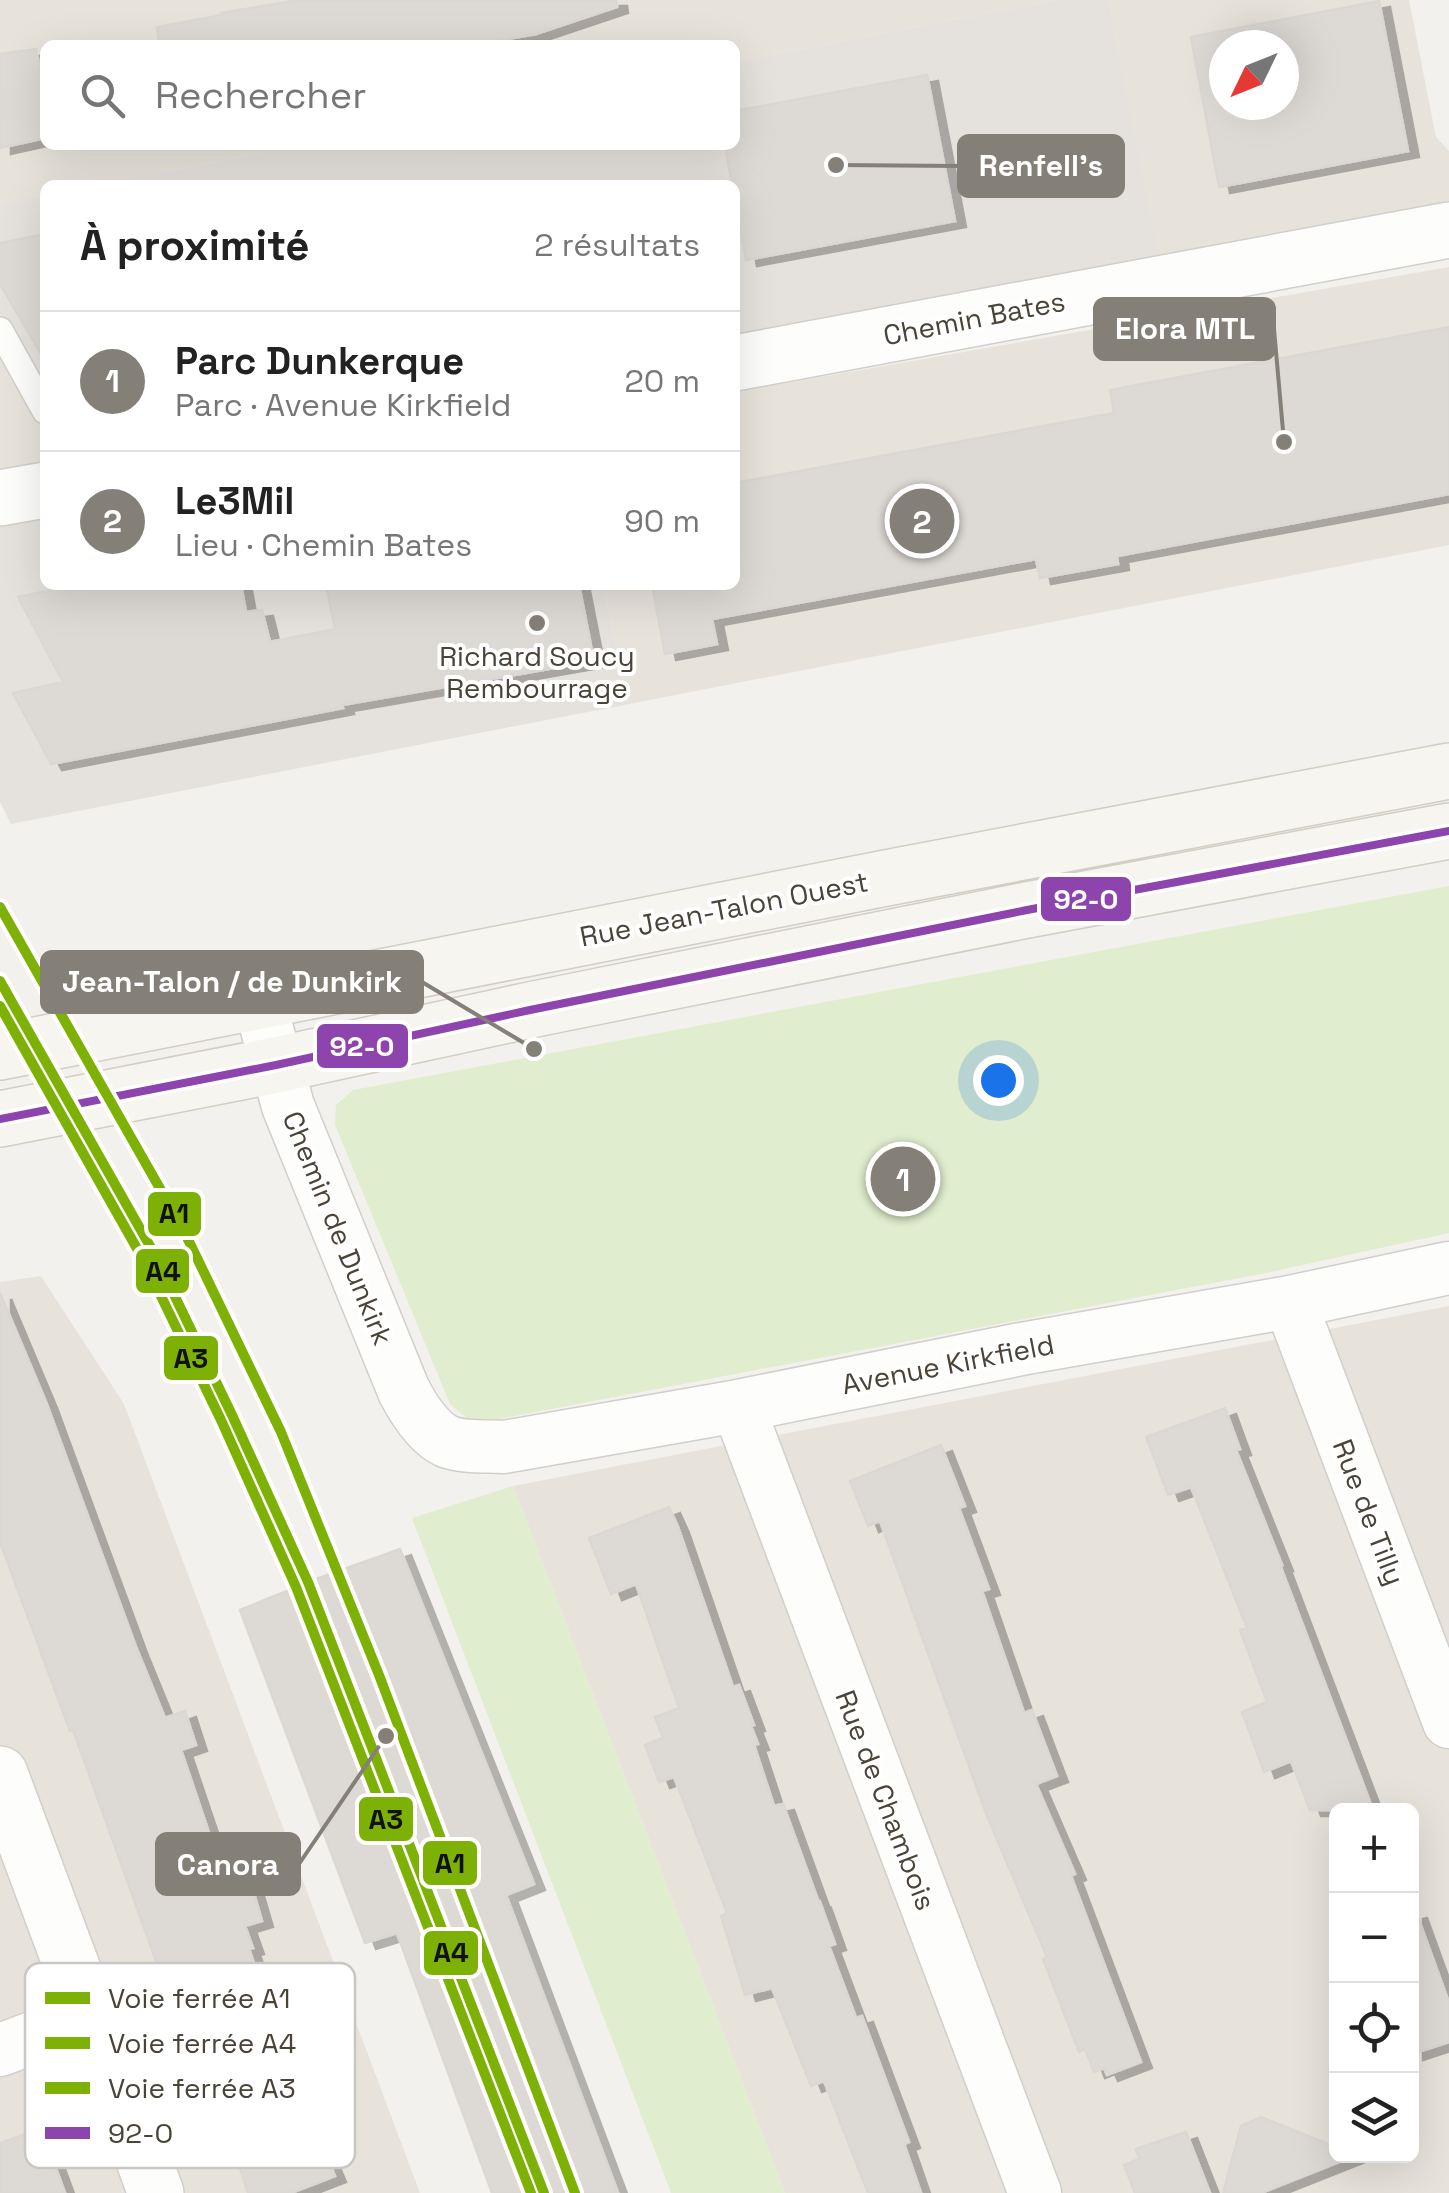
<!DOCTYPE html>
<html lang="fr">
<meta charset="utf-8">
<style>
body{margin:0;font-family:"Space Grotesk",sans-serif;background:#f6f6f6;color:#222}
.controls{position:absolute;right:30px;bottom:30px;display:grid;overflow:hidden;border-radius:15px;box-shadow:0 10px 40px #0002}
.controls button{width:90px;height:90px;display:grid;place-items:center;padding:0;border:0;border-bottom:2px solid #e0e0e0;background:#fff;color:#222;font:50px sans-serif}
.compass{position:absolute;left:1209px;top:30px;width:90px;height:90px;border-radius:50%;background:#fff;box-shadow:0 10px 40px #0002;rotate:227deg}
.you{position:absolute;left:998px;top:1080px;width:35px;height:35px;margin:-25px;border:8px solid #fff;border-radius:50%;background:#1a73e8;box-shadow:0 0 0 15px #1a73e833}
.badge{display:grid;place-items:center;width:65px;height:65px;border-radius:50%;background:#858077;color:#fff;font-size:32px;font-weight:700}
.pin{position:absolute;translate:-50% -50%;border:5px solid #fff;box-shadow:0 2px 10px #0006}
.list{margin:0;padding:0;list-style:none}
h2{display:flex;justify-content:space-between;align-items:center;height:130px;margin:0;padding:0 40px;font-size:42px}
h2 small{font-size:32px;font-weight:400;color:#767676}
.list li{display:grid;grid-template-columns:65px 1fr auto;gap:30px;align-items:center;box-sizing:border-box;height:140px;padding:0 40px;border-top:2px solid #e0e0e0}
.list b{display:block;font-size:38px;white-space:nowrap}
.list p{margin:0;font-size:32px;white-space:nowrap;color:#767676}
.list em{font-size:32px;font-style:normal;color:#767676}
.icon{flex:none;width:55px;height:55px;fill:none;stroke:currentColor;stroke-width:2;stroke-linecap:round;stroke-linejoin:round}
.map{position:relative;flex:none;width:1449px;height:2193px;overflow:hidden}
.search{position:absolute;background:#fff;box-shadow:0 10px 40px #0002;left:40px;top:40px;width:700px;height:110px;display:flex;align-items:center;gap:25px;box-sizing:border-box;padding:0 35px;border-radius:15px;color:#767676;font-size:38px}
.panel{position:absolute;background:#fff;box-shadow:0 10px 40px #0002;left:40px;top:180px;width:700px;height:410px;border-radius:15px}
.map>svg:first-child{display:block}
.residential{fill:#e7e3db;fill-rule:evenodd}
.industrial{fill:#e5e1dd}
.green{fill:#e0edce}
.parking{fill:#e5e2de}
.building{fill:#dddad5;stroke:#dbd8d3;stroke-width:2.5;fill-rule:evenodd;filter:url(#shadow)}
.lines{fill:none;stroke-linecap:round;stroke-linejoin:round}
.service-casing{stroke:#d1cfcb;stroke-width:28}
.minor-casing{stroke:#d1cfcb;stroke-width:55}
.tertiary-casing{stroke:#d1cfcb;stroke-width:58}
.secondary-casing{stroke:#d2cec4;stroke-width:58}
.service{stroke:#fdfdfc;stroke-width:25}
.minor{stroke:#fdfdfc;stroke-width:52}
.tertiary{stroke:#fdfdfc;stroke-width:55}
.secondary{stroke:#f7f5f0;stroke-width:55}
.bus-1-casing{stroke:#fff;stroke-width:15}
.bus-1{stroke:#8e44ad;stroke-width:8}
.rail-1-casing{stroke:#fff;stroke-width:18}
.rail-2-casing{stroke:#fff;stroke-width:18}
.rail-3-casing{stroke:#fff;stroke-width:18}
.rail-1{stroke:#7eb106;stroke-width:10}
.rail-2{stroke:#7eb106;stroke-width:10}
.rail-3{stroke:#7eb106;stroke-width:10}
.poi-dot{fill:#858077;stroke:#fff;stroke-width:4}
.labels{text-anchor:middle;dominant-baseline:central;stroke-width:8;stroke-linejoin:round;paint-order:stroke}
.street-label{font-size:28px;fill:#4a4338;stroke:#fff}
.poi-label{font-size:28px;fill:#4a4338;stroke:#fff}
.key{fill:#fff;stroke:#c9c7c3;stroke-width:2.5}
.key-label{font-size:28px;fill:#4a4338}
.leader{fill:none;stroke:#858077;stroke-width:4}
.callout-dot{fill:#858077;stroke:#fff;stroke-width:4}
.callout{fill:#858077;stroke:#858077;stroke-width:4}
.callout-label{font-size:30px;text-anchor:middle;font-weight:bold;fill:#fff}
.line-badge{stroke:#fff;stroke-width:4}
.badge-label{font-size:28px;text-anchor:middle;font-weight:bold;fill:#fff}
.pale-badge-label{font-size:28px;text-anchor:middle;font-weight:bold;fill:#111}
</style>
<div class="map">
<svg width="1449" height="2193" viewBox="0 0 1449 2193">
<defs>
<filter id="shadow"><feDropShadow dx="11" dy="6" stdDeviation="0" flood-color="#0004"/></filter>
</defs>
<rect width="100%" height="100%" fill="#f3f1ed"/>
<!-- residential -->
<path class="residential" d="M0,0H1056L735,62V45H45V145H304L96,185H45V195L0,204Z
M1108,0H1409L1436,137L1449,151V230L1163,283ZM1224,45H1284V105H1224Z
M1449,267V545L629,704L603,585H735V392Z
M0,343L45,417V490L0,499Z
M41,1276L124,1404L420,2193H0V1282Z
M1449,1306V2193H785L513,1486ZM1336,1810H1412V2156H1336Z"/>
<!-- industrial -->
<path class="industrial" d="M1056,0H1108L1164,283L1449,258L735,391V185H96L304,145H735V62Z
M45,195V417L0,343V204Z
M45,493V585H603L629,704L11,824L0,802V505Z"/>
<!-- green -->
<path class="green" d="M1449,886V1233L1266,1273L499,1419L469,1420L450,1404L335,1125L336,1105L353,1090Z
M513,1486L785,2193H671L412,1518Z"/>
<!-- parking -->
<path class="parking" d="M1096,9L1133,221L964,250L927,38Z
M524,145H691L698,185H438L432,163Z"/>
<!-- building -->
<path class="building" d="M299,0H616L617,7L536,34L474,45H159L157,27L222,15L221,13Z
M1379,1L1408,151L1219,187L1191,37ZM1224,45H1284V105H1224Z
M36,49L45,94V138L0,148V54Z
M927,75L955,221L746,260L735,200V185H732L725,145H735V111Z
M45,234V361L0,284V243Z
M1449,327V494L1117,556L1118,564L1040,578L1036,559L712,619L717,644L665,654L652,585H735V483L1114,413L1110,390Z
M77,585H241L246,612L262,610L270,642L335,629L326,585H579L594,661L342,705L343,708L51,764L13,693L63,682L18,597Z
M0,1293L46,1402L136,1647L165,1718L185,1711L196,1745L181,1750L224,1877L227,1896L252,1887L262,1921L245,1926L253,1948L249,1949L271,2012H273L291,2054L287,2056L313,2119L316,2118L333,2160L329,2162L335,2176L291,2193H248L232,2144L228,2146L157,1964L73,1730L70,1731L0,1542Z
M1225,1408L1240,1449L1236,1450L1282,1565H1280L1373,1810H1310L1291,1761L1264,1772L1242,1712L1267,1702L1240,1630L1247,1628L1191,1487L1168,1495L1146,1437Z
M941,1445L965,1506L959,1508L989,1589L982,1591L1024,1713L1032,1710L1057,1776L1036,1784L1075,1874L1071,1876L1141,2062L1107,2075L1104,2068L1094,2072L1085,2049L1079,2052L1043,1959L1047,1957L987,1816L880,1521L868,1526L850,1481Z
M669,1507L678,1527L733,1687L739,1685L754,1725L751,1726L758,1744L754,1745L774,1806L783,1804L819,1903L820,1902L835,1944L829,1946L856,2018L862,2016L909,2142L904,2144L921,2193H868L824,2081L811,2086L772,1988L745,1995L721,1916L727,1913L674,1777L659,1782L645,1745L663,1738L655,1717L679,1708L636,1584L611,1594L589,1538Z
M400,1549L534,1884L506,1895L618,2193H492L397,1933L365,1943L240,1610L319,1578Z
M1416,1912L1449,2003V2042L1412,2054V1913Z
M1261,2117L1336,2147V2156H1354L1261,2193H1223L1241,2126Z
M41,2128L65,2193H0V2143Z
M1186,2132L1210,2193H1135L1124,2165L1139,2159L1136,2149Z"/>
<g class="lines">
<!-- service casing -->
<g class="service-casing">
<path id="service" d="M0,330L45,411"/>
</g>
<!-- minor casing -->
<g class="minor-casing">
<path id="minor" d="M259,1000L288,1106L404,1391C413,1408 428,1432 446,1441C462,1448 487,1446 504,1447L738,1406L1021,1349L1290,1302L1449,1268
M1290,1302L1449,1722
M738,1406L1035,2193
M0,2050L91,2016"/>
</g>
<!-- tertiary casing -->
<g class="tertiary-casing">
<path id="tertiary" d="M735,363L1449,230
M0,498L45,490
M0,1774L156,2193"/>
</g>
<!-- secondary casing -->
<g class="secondary-casing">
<path id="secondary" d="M0,1052L886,878L1449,771
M0,1119L276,1065L530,1010L1027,910L1449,831"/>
</g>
<!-- service -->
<use href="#service" class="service"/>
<!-- minor -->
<use href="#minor" class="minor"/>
<!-- tertiary -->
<use href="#tertiary" class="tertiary"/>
<!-- secondary -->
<use href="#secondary" class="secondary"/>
<!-- bus-1 casing -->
<g class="bus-1-casing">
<path id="bus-1" d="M0,1119L276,1065L530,1010L1027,910L1449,831"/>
</g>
<!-- bus-1 -->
<use href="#bus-1" class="bus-1"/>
<!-- rail-1 casing -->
<g class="rail-1-casing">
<path id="rail-1" d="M0,907L183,1229L281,1432L379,1675L575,2193"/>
</g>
<!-- rail-2 casing -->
<g class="rail-2-casing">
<path id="rail-2" d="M0,981L155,1255L232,1415L308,1582L544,2193"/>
</g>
<!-- rail-3 casing -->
<g class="rail-3-casing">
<path id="rail-3" d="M0,1006L144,1261L221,1420L296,1587L531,2193"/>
</g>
<!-- rail-1 -->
<use href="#rail-1" class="rail-1"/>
<!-- rail-2 -->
<use href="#rail-2" class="rail-2"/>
<!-- rail-3 -->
<use href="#rail-3" class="rail-3"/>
</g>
<!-- markers -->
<circle class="poi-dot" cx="537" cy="623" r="10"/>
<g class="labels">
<!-- street labels -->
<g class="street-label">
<text transform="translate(974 318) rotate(-11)">Chemin Bates</text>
<text transform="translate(724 909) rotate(-11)">Rue Jean-Talon Ouest</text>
<text transform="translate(338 1228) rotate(68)">Chemin de Dunkirk</text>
<text transform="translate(948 1364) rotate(-11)">Avenue Kirkfield</text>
<text transform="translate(1369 1512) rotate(69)">Rue de Tilly</text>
<text transform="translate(886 1800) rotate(69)">Rue de Chambois</text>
</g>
<!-- poi labels -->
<g class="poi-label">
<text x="537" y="656">Richard Soucy<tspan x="537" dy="32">Rembourrage</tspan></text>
</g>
</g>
<!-- legend -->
<rect x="25" y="1963" width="330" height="205" rx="15" class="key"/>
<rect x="45" y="1992" width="45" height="12" fill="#7eb106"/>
<rect x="45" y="2037" width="45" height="12" fill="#7eb106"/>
<rect x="45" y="2082" width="45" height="12" fill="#7eb106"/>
<rect x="45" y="2127" width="45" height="12" fill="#8e44ad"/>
<g class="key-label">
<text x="108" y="2008">Voie ferrée A1</text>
<text x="108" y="2053">Voie ferrée A4</text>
<text x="108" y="2098">Voie ferrée A3</text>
<text x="108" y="2143">92-O</text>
</g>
<!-- callouts -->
<path class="leader" d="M836 165L959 166M1284 442L1274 329M534 1049L422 982M386 1736L299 1864"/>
<g class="callout-dot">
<circle cx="836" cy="165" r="10"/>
<circle cx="1284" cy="442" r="10"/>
<circle cx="534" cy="1049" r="10"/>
<circle cx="386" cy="1736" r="10"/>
</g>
<g class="callout">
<rect x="959" y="136" width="164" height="60" rx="10"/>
<rect x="1095" y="299" width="179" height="60" rx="10"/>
<rect x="42" y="952" width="380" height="60" rx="10"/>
<rect x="157" y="1834" width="142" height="60" rx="10"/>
</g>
<g class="callout-label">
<text x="1041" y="176">Renfell's</text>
<text x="1185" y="339">Elora MTL</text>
<text x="232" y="992">Jean-Talon / de Dunkirk</text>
<text x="228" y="1875">Canora</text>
</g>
<g class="line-badge">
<rect x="1039" y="875" width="94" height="48" rx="10" fill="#8e44ad"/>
<rect x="315" y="1022" width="95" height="48" rx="10" fill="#8e44ad"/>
<rect x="146" y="1190" width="57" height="48" rx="10" fill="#7eb106"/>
<rect x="134" y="1247" width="57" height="48" rx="10" fill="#7eb106"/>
<rect x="162" y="1334" width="58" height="48" rx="10" fill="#7eb106"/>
<rect x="357" y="1795" width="58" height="48" rx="10" fill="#7eb106"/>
<rect x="421" y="1839" width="58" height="48" rx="10" fill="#7eb106"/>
<rect x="422" y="1929" width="58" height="48" rx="10" fill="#7eb106"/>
</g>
<g class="badge-label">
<text x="1086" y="909">92-O</text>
<text x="362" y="1056">92-O</text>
</g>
<g class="pale-badge-label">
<text x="174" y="1223">A1</text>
<text x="163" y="1281">A4</text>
<text x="191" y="1368">A3</text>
<text x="386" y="1829">A3</text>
<text x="450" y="1873">A1</text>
<text x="451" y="1962">A4</text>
</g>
</svg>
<div class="controls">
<button>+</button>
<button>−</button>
<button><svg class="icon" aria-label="locate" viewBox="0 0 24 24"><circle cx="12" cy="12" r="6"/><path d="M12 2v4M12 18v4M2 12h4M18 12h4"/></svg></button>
<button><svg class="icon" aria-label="layers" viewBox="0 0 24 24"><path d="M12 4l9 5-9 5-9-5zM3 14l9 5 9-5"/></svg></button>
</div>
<svg class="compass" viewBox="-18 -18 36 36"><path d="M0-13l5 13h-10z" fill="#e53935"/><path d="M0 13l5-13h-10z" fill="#767676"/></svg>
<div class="you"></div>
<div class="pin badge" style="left:903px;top:1179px">1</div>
<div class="pin badge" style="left:922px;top:521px">2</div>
<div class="search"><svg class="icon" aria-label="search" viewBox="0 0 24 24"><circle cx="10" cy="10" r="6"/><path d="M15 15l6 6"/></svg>Rechercher</div>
<section class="panel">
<h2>À proximité<small>2 résultats</small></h2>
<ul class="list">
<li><span class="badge">1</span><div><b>Parc Dunkerque</b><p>Parc · Avenue Kirkfield</p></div><em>20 m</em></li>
<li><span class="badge">2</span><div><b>Le3Mil</b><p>Lieu · Chemin Bates</p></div><em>90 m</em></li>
</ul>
</section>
</div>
